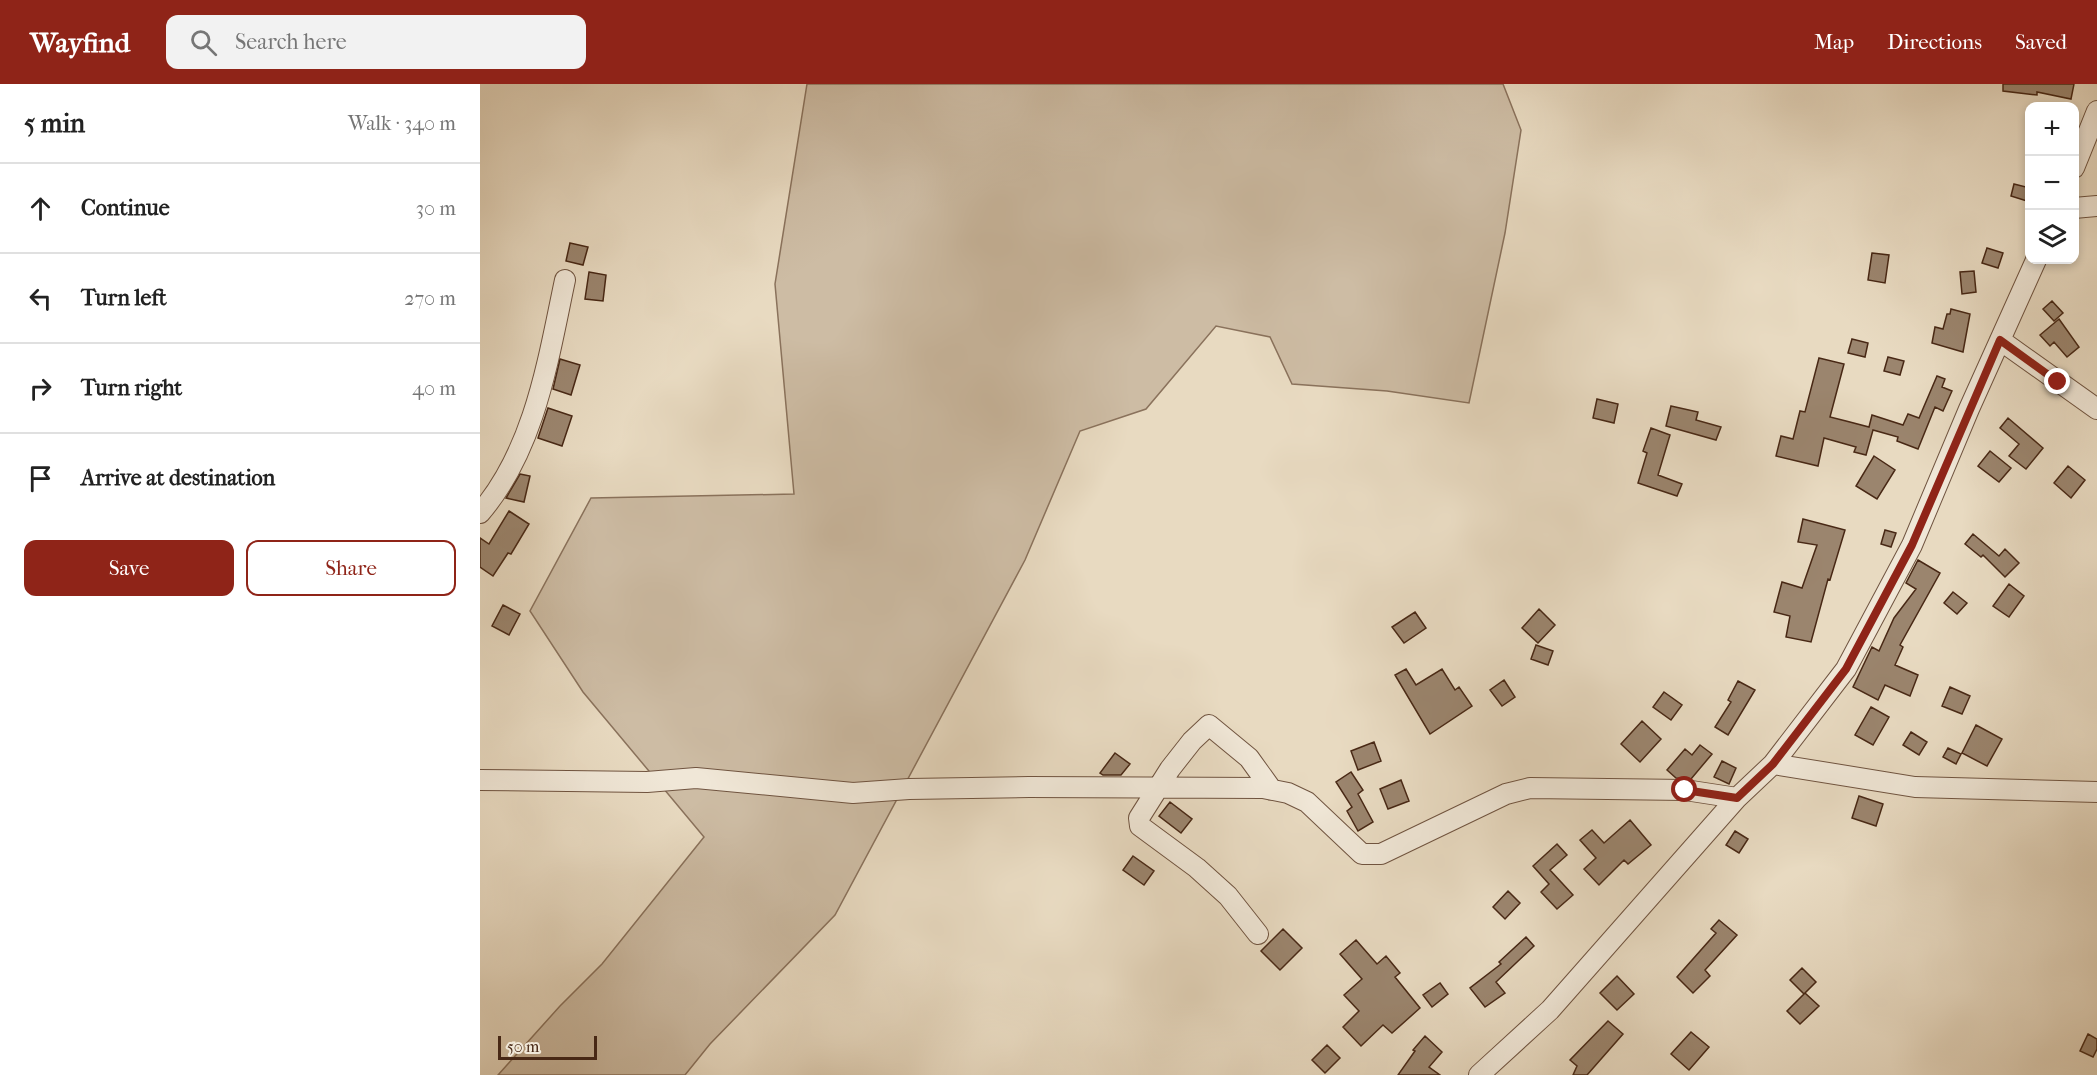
<!DOCTYPE html>
<meta charset="utf-8">
<style>
body{margin:0;font-family:"IM FELL French Canon",serif;background:#f2f2f2;color:#222}
.controls{position:absolute;right:18px;top:18px;display:grid;overflow:hidden;border-radius:12px;box-shadow:0 3px 9px #0003}
.controls button{width:54px;height:54px;display:grid;place-items:center;padding:0;border:0;border-bottom:2px solid #e0e0e0;background:#fff;color:#222;font:30px sans-serif}
.scale{position:absolute;left:18px;bottom:15px;width:99px;box-sizing:border-box;padding-left:6px;border:3px solid #482815;border-top:0;font-size:16px;line-height:21px;white-space:nowrap;color:#482815;-webkit-text-stroke:4px #f0e7d7;paint-order:stroke}
.stop{position:absolute;width:18px;height:18px;margin:-14px;border:4px solid #8f2418;border-radius:50%;background:#fff}
.stop.end{background:#8f2418;border-color:#fff;box-shadow:0 2px 6px #0008}
.list{margin:0;padding:0;list-style:none}
h2{display:flex;justify-content:space-between;align-items:center;height:78px;margin:0;padding:0 24px;font-size:26px}
h2 small{font-size:20px;font-weight:400;color:#767676}
.list li{display:grid;grid-template-columns:39px 1fr auto;gap:18px;align-items:center;box-sizing:border-box;height:90px;padding:0 24px;border-top:2px solid #e0e0e0}
.list b{display:block;font-size:22px;white-space:nowrap}
.list em{font-size:20px;font-style:normal;color:#767676}
.actions{display:flex;gap:12px;padding:18px 24px}
.actions a{flex:1;padding:14px 0;border:2px solid #8f2418;border-radius:12px;text-align:center;font-size:21px;color:#8f2418}
.actions .main{background:#8f2418;color:#fff}
.icon{flex:none;width:33px;height:33px;fill:none;stroke:currentColor;stroke-width:2;stroke-linecap:round;stroke-linejoin:round}
.map{position:relative;flex:none;width:1617px;height:991px;overflow:hidden}
header{display:flex;align-items:center;gap:36px;box-sizing:border-box;height:84px;padding:0 30px;background:#8f2418;color:#fff}
header strong{font-size:28px}
nav{display:flex;gap:33px;margin-inline-start:auto;font-size:21px}
.search{width:420px;height:54px;background:#f2f2f2;display:flex;align-items:center;gap:15px;box-sizing:border-box;padding:0 21px;border-radius:12px;color:#767676;font-size:22px}
main{display:flex}
aside{flex:1;background:#fff}
.map>svg:first-child{display:block}
.green{fill:#cdbca4;stroke:#8a725c;stroke-width:1.5}
.building{fill:#9b856e;stroke:#482815;stroke-width:1.5}
.lines{fill:none;stroke-linecap:round;stroke-linejoin:round}
.minor-casing{stroke:#705440;stroke-width:22}
.minor{stroke:#f0e7d7;stroke-width:20}
.route{stroke:#8f2418;stroke-width:8}
</style>
<header>
<strong>Wayfind</strong>
<div class="search"><svg class="icon" aria-label="search" viewBox="0 0 24 24"><circle cx="10" cy="10" r="6"/><path d="M15 15l6 6"/></svg>Search here</div>
<nav><a>Map</a><a>Directions</a><a>Saved</a></nav>
</header>
<main>
<aside>
<h2>5 min<small>Walk · 340 m</small></h2>
<ul class="list">
<li><svg class="icon" aria-label="ahead" viewBox="0 0 24 24"><path d="M12 20V5M6 11l6-6 6 6"/></svg><div><b>Continue</b></div><em>30 m</em></li>
<li><svg class="icon" aria-label="left" viewBox="0 0 24 24"><path d="M17 20v-9H6M10 6l-5 5 5 5"/></svg><div><b>Turn left</b></div><em>270 m</em></li>
<li><svg class="icon" aria-label="right" viewBox="0 0 24 24"><path d="M7 20v-9h11M14 6l5 5-5 5"/></svg><div><b>Turn right</b></div><em>40 m</em></li>
<li><svg class="icon" aria-label="arrive" viewBox="0 0 24 24"><path d="M6 21V4h12l-3 4 3 4H6"/></svg><div><b>Arrive at destination</b></div></li>
</ul>
<div class="actions"><a class="main">Save</a><a>Share</a></div>
</aside>
<div class="map">
<svg width="1617" height="991" viewBox="0 0 1617 991">
<rect width="100%" height="100%" fill="#e8dac1"/>
<filter id="stains"><feTurbulence type="fractalNoise" baseFrequency=".00333" numOctaves="4"/><feColorMatrix values="0 0 0 0 .2 0 0 0 0 .09 0 0 0 0 .02 0 0 0 .5 -.17"/></filter>
<radialGradient id="worn" r=".72"><stop offset=".6" stop-color="#630" stop-opacity="0"/><stop offset="1" stop-color="#630" stop-opacity=".3"/></radialGradient>
<!-- green -->
<path class="green" d="M327,0H1023L1041,46L1025,149L989,319L907,307L812,300L790,253L736,242L666,325L600,347L545,476L355,831L230,960L205,991H18L80,922L122,880L224,753L103,608L50,527L111,414L314,410L295,200Z"/>
<!-- building -->
<path class="building" d="M1523,0H1594L1591,15L1557,8V11L1523,7Z
M1534,100L1550,104V118L1531,112Z
M90,159L108,163L103,181L86,177Z
M1507,164L1523,169L1518,184L1502,179Z
M1392,169L1409,171L1405,199L1388,196Z
M1494,187L1496,208L1482,210L1480,188Z
M109,188L126,191L123,217L105,215Z
M1572,217L1583,229L1574,237L1563,225Z
M1471,225L1490,230L1483,268L1452,259L1455,243L1463,245L1467,230H1470Z
M1579,235L1599,263L1587,273L1574,258L1570,262L1560,251Z
M1372,255L1388,259L1385,273L1368,269Z
M1408,273L1424,277L1420,291L1404,287Z
M1339,274L1364,280L1350,333L1366,337L1389,343L1392,331L1423,341L1428,330L1439,334L1457,292L1465,295L1462,303L1472,307L1463,327L1455,323L1438,365L1417,357L1418,353L1393,346L1386,371L1374,368L1376,363L1344,354L1338,382L1296,372L1301,352L1313,355L1320,327L1325,328Z
M80,275L100,281L91,311L73,305Z
M1117,315L1138,320L1134,339L1113,334Z
M1191,322L1218,328L1216,336L1241,343L1236,356L1186,342Z
M68,324L92,332L82,362L58,354Z
M1528,334L1563,364L1546,385L1529,372L1539,360L1520,344Z
M1171,344L1190,351L1178,391L1202,400L1197,412L1158,399L1167,369L1163,367Z
M1510,367L1531,384L1519,398L1498,382Z
M1394,372L1415,386L1397,415L1376,402Z
M1588,382L1605,396L1591,414L1574,399Z
M40,390L50,392L44,418L26,414Z
M29,427L49,440L31,470L28,469L13,492L0,483V454L9,460Z
M1323,435L1365,446L1350,496L1348,495L1331,558L1306,553L1310,532L1294,528L1302,498L1322,504L1337,461L1318,458Z
M1405,446L1416,449L1411,463L1401,460Z
M1493,450L1519,472L1525,465L1539,479L1525,493L1503,471L1501,473L1485,460Z
M1438,476L1460,489L1420,561L1423,563L1415,581L1438,591L1430,612L1405,601L1398,616L1373,603L1392,563L1399,567L1414,534L1436,505L1426,499Z
M1529,500L1544,512L1529,533L1513,522Z
M1473,508L1487,519L1477,530L1464,519Z
M23,521L40,530L29,551L12,542Z
M1059,525L1075,541L1058,559L1042,544Z
M935,528L946,544L924,559L912,543Z
M1056,561L1073,567L1068,581L1051,575Z
M926,585L936,601L962,585L975,606L979,603L992,622L950,650L915,591Z
M1024,596L1035,613L1022,622L1010,606Z
M1258,597L1275,606L1248,651L1235,643L1251,618L1248,616Z
M1470,603L1490,612L1482,630L1462,622Z
M1184,608L1202,621L1191,636L1173,623Z
M1391,623L1409,633L1393,661L1375,651Z
M1162,637L1181,655L1160,678L1141,660Z
M1496,641L1522,655L1507,682L1482,669Z
M1431,648L1447,658L1439,671L1423,661Z
M894,658L901,677L878,686L871,667Z
M1220,661L1232,670L1211,695L1196,694L1187,686L1205,665L1212,671Z
M1468,664L1481,670L1476,680L1463,673Z
M635,669L650,680L641,691H623L620,689Z
M1242,677L1256,684L1249,700L1234,693Z
M871,688L883,706L878,710L893,738L878,747L867,727L872,723L856,698Z
M921,696L929,717L908,725L900,705Z
M1379,712L1403,720L1396,742L1372,734Z
M690,718L712,735L701,749L679,732Z
M1150,736L1171,761L1148,780L1144,776L1119,801L1104,785L1116,774L1100,756L1112,746L1124,759Z
M1255,747L1268,755L1259,769L1246,761Z
M1077,760L1087,771L1070,786L1093,811L1077,825L1061,808L1069,800L1053,782Z
M653,772L674,787L664,801L643,786Z
M1028,807L1040,819L1025,835L1013,823Z
M1239,836L1257,851L1225,886L1230,892L1213,909L1197,893L1236,849L1231,845Z
M803,845L822,864L800,886L781,867Z
M1046,853L1054,862L1016,898L1025,909L1005,923L990,904L1021,880L1019,878Z
M876,856L897,880L906,872L920,889L915,893L940,924L912,949L903,941L881,962L863,943L879,927L864,911L882,895L860,870Z
M1322,884L1336,898L1325,909L1339,922L1320,940L1307,927L1324,910L1310,896Z
M1137,892L1154,910L1137,926L1120,909Z
M960,899L968,910L952,923L943,911Z
M1128,937L1143,950L1107,991H1093L1097,982L1090,976Z
M1211,948L1229,963L1209,986L1191,970Z
M1608,950L1617,955V965L1613,973L1600,967Z
M945,952L962,968L949,983L960,991H918L935,967L933,966Z
M847,961L860,974L845,989L832,976Z"/>
<g class="lines">
<!-- minor casing -->
<g class="minor-casing">
<path id="minor" d="M1594,84L1617,27
M1594,124L1617,122
M1520,256L1617,325
M0,429C55,365 68,276 85,196
M1293,680L1435,703L1617,708
M0,696L167,698L216,694L373,709L429,705L549,703L783,704L808,709L827,718L882,770H901L1026,710L1050,704L1205,706L1257,714
M778,850L748,812L717,784L660,742L659,734L690,685L712,657L729,641L769,674L792,706
M999,991L1070,926L1257,714L1293,680L1366,585L1432,461L1489,325L1556,176"/>
</g>
<!-- minor -->
<use href="#minor" class="minor"/>
</g>
<g class="lines">
<!-- route -->
<path class="route" d="M1205,706L1257,714L1293,680L1366,585L1432,461L1520,256L1578,298"/>
</g>
<rect width="100%" height="100%" filter="url(#stains)"/>
<rect width="100%" height="100%" fill="url(#worn)"/>
</svg>
<div class="controls">
<button>+</button>
<button>−</button>
<button><svg class="icon" aria-label="layers" viewBox="0 0 24 24"><path d="M12 4l9 5-9 5-9-5zM3 14l9 5 9-5"/></svg></button>
</div>
<div class="scale">50 m</div>
<div class="stop" style="left:1205px;top:706px"></div>
<div class="stop end" style="left:1578px;top:298px"></div>
</div>
</main>
